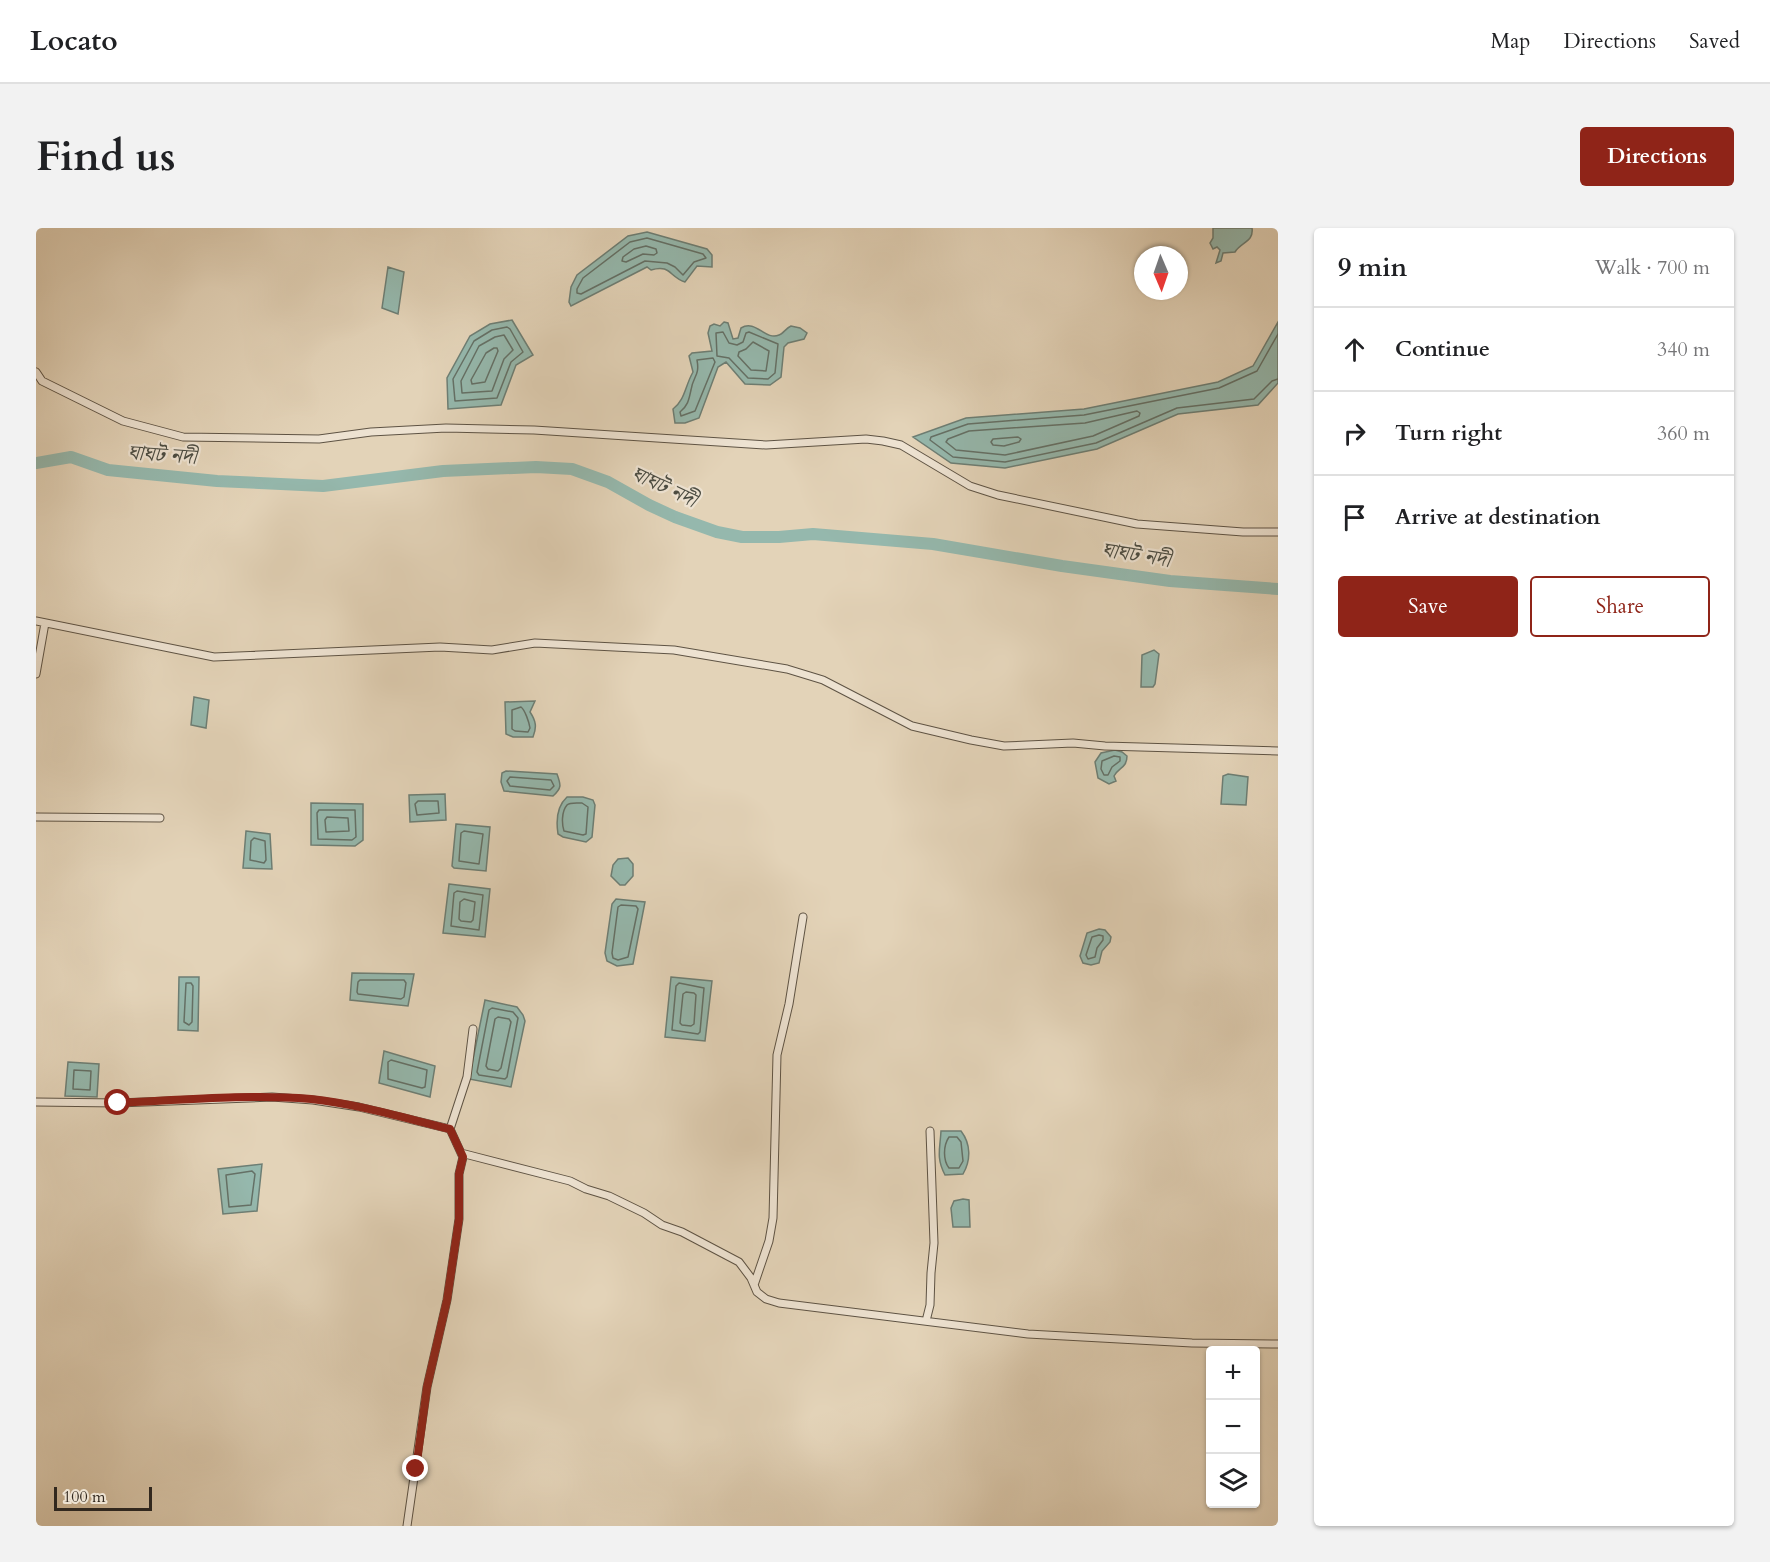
<!DOCTYPE html>
<meta charset="utf-8">
<style>
body{margin:0;font-family:Cardo,"Noto Serif Bengali",serif;background:#f2f2f2;color:#202124}
.controls{position:absolute;right:18px;bottom:18px;display:grid;overflow:hidden;border-radius:6px;box-shadow:0 2px 4px #0004}
.controls button{width:54px;height:54px;display:grid;place-items:center;padding:0;border:0;border-bottom:2px solid #e0e0e0;background:#fff;color:#202124;font:30px sans-serif}
.compass{position:absolute;left:1098px;top:18px;width:54px;height:54px;border-radius:50%;background:#fff;box-shadow:0 2px 4px #0004;rotate:178deg}
.scale{position:absolute;left:18px;bottom:15px;width:98px;box-sizing:border-box;padding-left:6px;border:3px solid #32281e;border-top:0;font-size:16px;line-height:21px;white-space:nowrap;color:#32281e;-webkit-text-stroke:4px #ede2d1;paint-order:stroke}
.stop{position:absolute;width:18px;height:18px;margin:-14px;border:4px solid #8f2418;border-radius:50%;background:#fff}
.stop.end{background:#8f2418;border-color:#fff;box-shadow:0 2px 6px #0008}
.list{margin:0;padding:0;list-style:none}
h2{display:flex;justify-content:space-between;align-items:center;height:78px;margin:0;padding:0 24px;font-size:26px}
h2 small{font-size:20px;font-weight:400;color:#757577}
.list li{display:grid;grid-template-columns:39px 1fr auto;gap:18px;align-items:center;box-sizing:border-box;height:84px;padding:0 24px;border-top:2px solid #e0e0e0}
.list b{display:block;font-size:22px;white-space:nowrap}
.list em{font-size:20px;font-style:normal;color:#757577}
.actions{display:flex;gap:12px;padding:18px 24px}
.actions a{flex:1;padding:14px 0;border:2px solid #8f2418;border-radius:6px;text-align:center;font-size:21px;color:#8f2418}
.actions .main{background:#8f2418;color:#fff}
.icon{flex:none;width:33px;height:33px;fill:none;stroke:currentColor;stroke-width:2;stroke-linecap:round;stroke-linejoin:round}
.map{position:relative;flex:none;width:1242px;height:1298px;overflow:hidden;border-radius:6px}
header{display:flex;align-items:center;gap:36px;box-sizing:border-box;height:84px;padding:0 30px;background:#fff;border-bottom:2px solid #e0e0e0}
header strong{font-size:28px}
nav{display:flex;gap:33px;margin-inline-start:auto;font-size:21px}
.intro{display:flex;align-items:center;justify-content:space-between;box-sizing:border-box;height:144px;padding:0 36px}
h1{margin:0;font-size:42px}
.button{padding:15px 27px;border-radius:6px;background:#8f2418;color:#fff;font-size:21px;font-weight:700}
main{display:flex;gap:36px;padding:0 36px}
aside{flex:1;background:#fff;border-radius:6px;box-shadow:0 2px 4px #0004}
.map>svg:first-child{display:block}
.water{fill:#95b8ad;stroke:#6d7e74;stroke-width:1.5}
.lines{fill:none;stroke-linecap:round;stroke-linejoin:round}
.shore{stroke:#647066;stroke-width:1.5}
.river{stroke:#95b8ad;stroke-width:12}
.minor-casing{stroke:#5e5344;stroke-width:9}
.minor{stroke:#ede2d1;stroke-width:7}
.route{stroke:#8f2418;stroke-width:8}
.labels{text-anchor:middle;dominant-baseline:central;stroke-width:4.5;stroke-linejoin:round;paint-order:stroke}
.water-label{font-size:21px;font-style:italic;fill:#4b4c42;stroke:#ede2d1}
</style>
<header>
<strong>Locato</strong>
<nav><a>Map</a><a>Directions</a><a>Saved</a></nav>
</header>
<div class="intro"><h1>Find us</h1><a class="button">Directions</a></div>
<main>
<div class="map">
<svg width="1242" height="1298" viewBox="0 0 1242 1298">
<rect width="100%" height="100%" fill="#e3d3b8"/>
<filter id="stains"><feTurbulence type="fractalNoise" baseFrequency=".00333" numOctaves="4"/><feColorMatrix values="0 0 0 0 .2 0 0 0 0 .09 0 0 0 0 .02 0 0 0 .5 -.17"/></filter>
<radialGradient id="worn" r=".72"><stop offset=".6" stop-color="#630" stop-opacity="0"/><stop offset="1" stop-color="#630" stop-opacity=".3"/></radialGradient>
<!-- water -->
<path class="water" d="M1177,0H1216C1218,14 1205,14 1199,24L1187,25L1185,33L1180,35L1184,22L1181,19L1177,21L1174,15L1177,10Z
M611,4L671,21L676,27V39L661,38L649,54C633,49 635,36 615,42L611,39L535,78L533,74L535,59L541,47L592,8Z
M352,39L368,44L362,86L346,80Z
M476,92L497,127L480,137L465,177L412,181L411,150L434,108L454,96Z
M688,94L692,95L697,111L702,110L705,100C720,91 729,113 743,107C747,106 750,100 755,98L764,100L771,105L768,111L752,115L748,119L745,149L734,157L709,156L690,134L682,139L663,190L649,195H639L637,181C649,172 649,158 657,144L653,128L656,125L676,123L672,105L674,98L678,96L684,98Z
M1242,94V155L1222,177L1142,186L1061,221L969,240L915,235L877,209L930,190L1048,181L1182,154L1217,138Z
M1118,422L1123,426L1119,456L1117,459H1105L1106,427Z
M158,469L173,472L170,500L155,497Z
M499,473L494,484C500,493 501,499 497,509H477L470,506L469,474Z
M1079,522L1086,524L1091,528C1091,540 1083,539 1078,548L1080,553L1073,556L1062,550L1059,534L1065,525Z
M470,543L521,546C525,557 526,560 517,568L468,563L465,554L466,545Z
M1192,546L1212,549L1210,577L1185,576L1187,548Z
M409,566L410,592L374,594L373,567Z
M531,569H547L557,572L559,577L556,609L550,614L527,609L522,606C520,593 520,579 531,569Z
M275,575L327,576V612L319,618L275,617Z
M420,596L454,599L450,643L418,640L416,638Z
M210,603L234,606L236,641L207,640Z
M592,630L597,636V648L589,657H584L575,648L577,637L582,631Z
M413,656L454,661L449,709L407,705Z
M580,671L609,674L597,736L581,738L571,733L569,725L576,676Z
M1063,701L1069,702L1075,709L1074,714L1066,723L1063,735L1055,737L1047,735L1044,728L1051,705Z
M316,745L378,746L372,778L314,772Z
M143,749H163L162,803L142,802Z
M635,749L676,753L669,813L629,809Z
M449,772L481,779L487,787L489,793L475,859L433,851Z
M348,823L399,838L394,869L343,855Z
M32,834L63,836L61,869L29,868Z
M905,903H925C935,916 935,932 927,946L909,947C900,930 904,921 905,903Z
M226,936L221,983L187,986L182,941Z
M927,971L933,972L934,999H917L915,980L918,973Z"/>
<g class="lines">
<!-- shore -->
<path class="shore" d="M611,10L667,26L670,30L658,34L647,47L639,39L631,35L609,33L545,66L541,65V61L547,50L594,14Z
M610,18L620,21L621,25L618,27L607,26L590,34L586,33L587,29L598,21Z
M471,99L474,101L487,124L475,134L461,170L419,173L417,151L438,113L456,102Z
M713,104L742,116L739,145L732,151L712,150L693,130L681,128L680,105L687,104L693,115L701,117L707,114L710,105Z
M1242,106L1221,143L1183,160L1048,187L932,196L895,209L894,212L917,229L969,234L1060,215L1141,180L1218,171L1236,153L1242,151
M468,107L477,122L468,131L456,163L426,165L425,153L443,118L459,109Z
M717,114L733,123L730,143L715,142L702,128L703,124L710,121Z
M458,120H461L462,123L449,154L436,156L435,152L450,125Z
M677,130L679,134L659,183L645,188L644,184C652,178 653,171 655,162C657,148 664,148 661,132Z
M1101,183L1104,185L1103,188L1057,208L969,227L920,222L910,214L912,211L933,203L1049,195Z
M982,209L985,211L983,214L968,218L957,217L955,214L957,211Z
M485,479C489,482 493,494 494,500L492,504L479,503L476,501V482Z
M1078,528L1084,529V533L1076,539L1072,547H1068L1065,541L1066,533Z
M474,549L515,552L518,558L514,562L474,558L471,553Z
M382,573H402L403,585L381,587L379,576Z
M546,575L552,579L550,606L547,607L528,603C526,597 525,584 531,577C534,574 541,575 546,575Z
M283,582H319L320,609L316,612L282,611L281,585Z
M291,589L312,590L313,603L290,604L289,592Z
M428,603L447,606L443,636L423,633L425,605Z
M218,610L229,613L230,632L228,635L214,632L215,613Z
M421,663L447,667L443,702L415,698L418,665Z
M428,671L439,674L437,692L435,694L425,693L423,691L424,674Z
M585,677L600,678L602,681L592,729L582,732L577,730L576,725L582,679Z
M1063,707L1067,708V712L1061,720L1059,729L1052,731L1050,727L1056,709Z
M324,752H368L370,755L368,769L365,771L322,766L321,764L322,754Z
M150,755H155L157,758L156,794L153,797L148,794Z
M643,755L668,760L664,804L662,806L636,802L640,758Z
M650,764L658,765L660,767L658,796L655,798L646,797L644,795L647,766Z
M456,780L477,784L482,790L471,849L469,851L443,847L441,844L453,782Z
M462,789L473,791L475,794L465,840L462,843L452,841L450,838L459,791Z
M355,832L391,842L389,859L386,860L352,851V834Z
M38,842L55,843L54,862L37,861Z
M921,909L925,914L927,933L923,940H913C907,932 907,918 913,909Z
M216,943L219,946L215,977L193,979L190,947Z"/>
<!-- river -->
<path class="river" d="M0,235L35,229L72,242L181,253L287,258L407,243L500,239L536,241L572,254L613,277L639,289L681,304L706,309H743L777,306L897,316L1026,338L1134,353L1242,361"/>
<!-- minor casing -->
<g class="minor-casing">
<path id="minor" d="M0,144L6,153L87,193L147,209L283,211L335,204L410,200L498,202L730,217L830,211L847,213L865,217L934,258L962,267L1101,296L1207,304H1242
M0,393L178,429L404,419L456,422L499,415L638,422L751,441L787,452L876,498L935,512L968,518L1037,515L1069,518L1242,523
M0,446L9,395
M0,589L124,590
M0,874L82,875L236,869L277,872L323,879L414,901L425,925L534,953L550,961L573,968L608,985L626,997L646,1004L703,1034L715,1050L721,1064L730,1071L743,1075L992,1106L1156,1115L1242,1116
M414,901L431,849L437,801
M718,1057L733,1013L737,990L741,827L753,776L767,689
M890,1093L894,1077L895,1045L898,1015L894,903
M371,1298L391,1159L411,1072L423,991V946L427,929L425,925"/>
</g>
<!-- minor -->
<use href="#minor" class="minor"/>
</g>
<g class="lines">
<!-- route -->
<path class="route" d="M82,875C146,872 211,866 275,871C322,876 368,890 414,901L427,929L423,946V991L411,1072L391,1159L380,1241"/>
</g>
<g class="labels">
<!-- water labels -->
<g class="water-label">
<text transform="translate(126 227) rotate(4)">ঘাঘট নদী</text>
<text transform="translate(628 259) rotate(25)">ঘাঘট নদী</text>
<text transform="translate(1100 327) rotate(9)">ঘাঘট নদী</text>
</g>
</g>
<rect width="100%" height="100%" filter="url(#stains)"/>
<rect width="100%" height="100%" fill="url(#worn)"/>
</svg>
<div class="controls">
<button>+</button>
<button>−</button>
<button><svg class="icon" aria-label="layers" viewBox="0 0 24 24"><path d="M12 4l9 5-9 5-9-5zM3 14l9 5 9-5"/></svg></button>
</div>
<svg class="compass" viewBox="-18 -18 36 36"><path d="M0-13l5 13h-10z" fill="#e53935"/><path d="M0 13l5-13h-10z" fill="#757577"/></svg>
<div class="scale">100 m</div>
<div class="stop" style="left:82px;top:875px"></div>
<div class="stop end" style="left:380px;top:1241px"></div>
</div>
<aside>
<h2>9 min<small>Walk · 700 m</small></h2>
<ul class="list">
<li><svg class="icon" aria-label="ahead" viewBox="0 0 24 24"><path d="M12 20V5M6 11l6-6 6 6"/></svg><div><b>Continue</b></div><em>340 m</em></li>
<li><svg class="icon" aria-label="right" viewBox="0 0 24 24"><path d="M7 20v-9h11M14 6l5 5-5 5"/></svg><div><b>Turn right</b></div><em>360 m</em></li>
<li><svg class="icon" aria-label="arrive" viewBox="0 0 24 24"><path d="M6 21V4h12l-3 4 3 4H6"/></svg><div><b>Arrive at destination</b></div></li>
</ul>
<div class="actions"><a class="main">Save</a><a>Share</a></div>
</aside>
</main>
